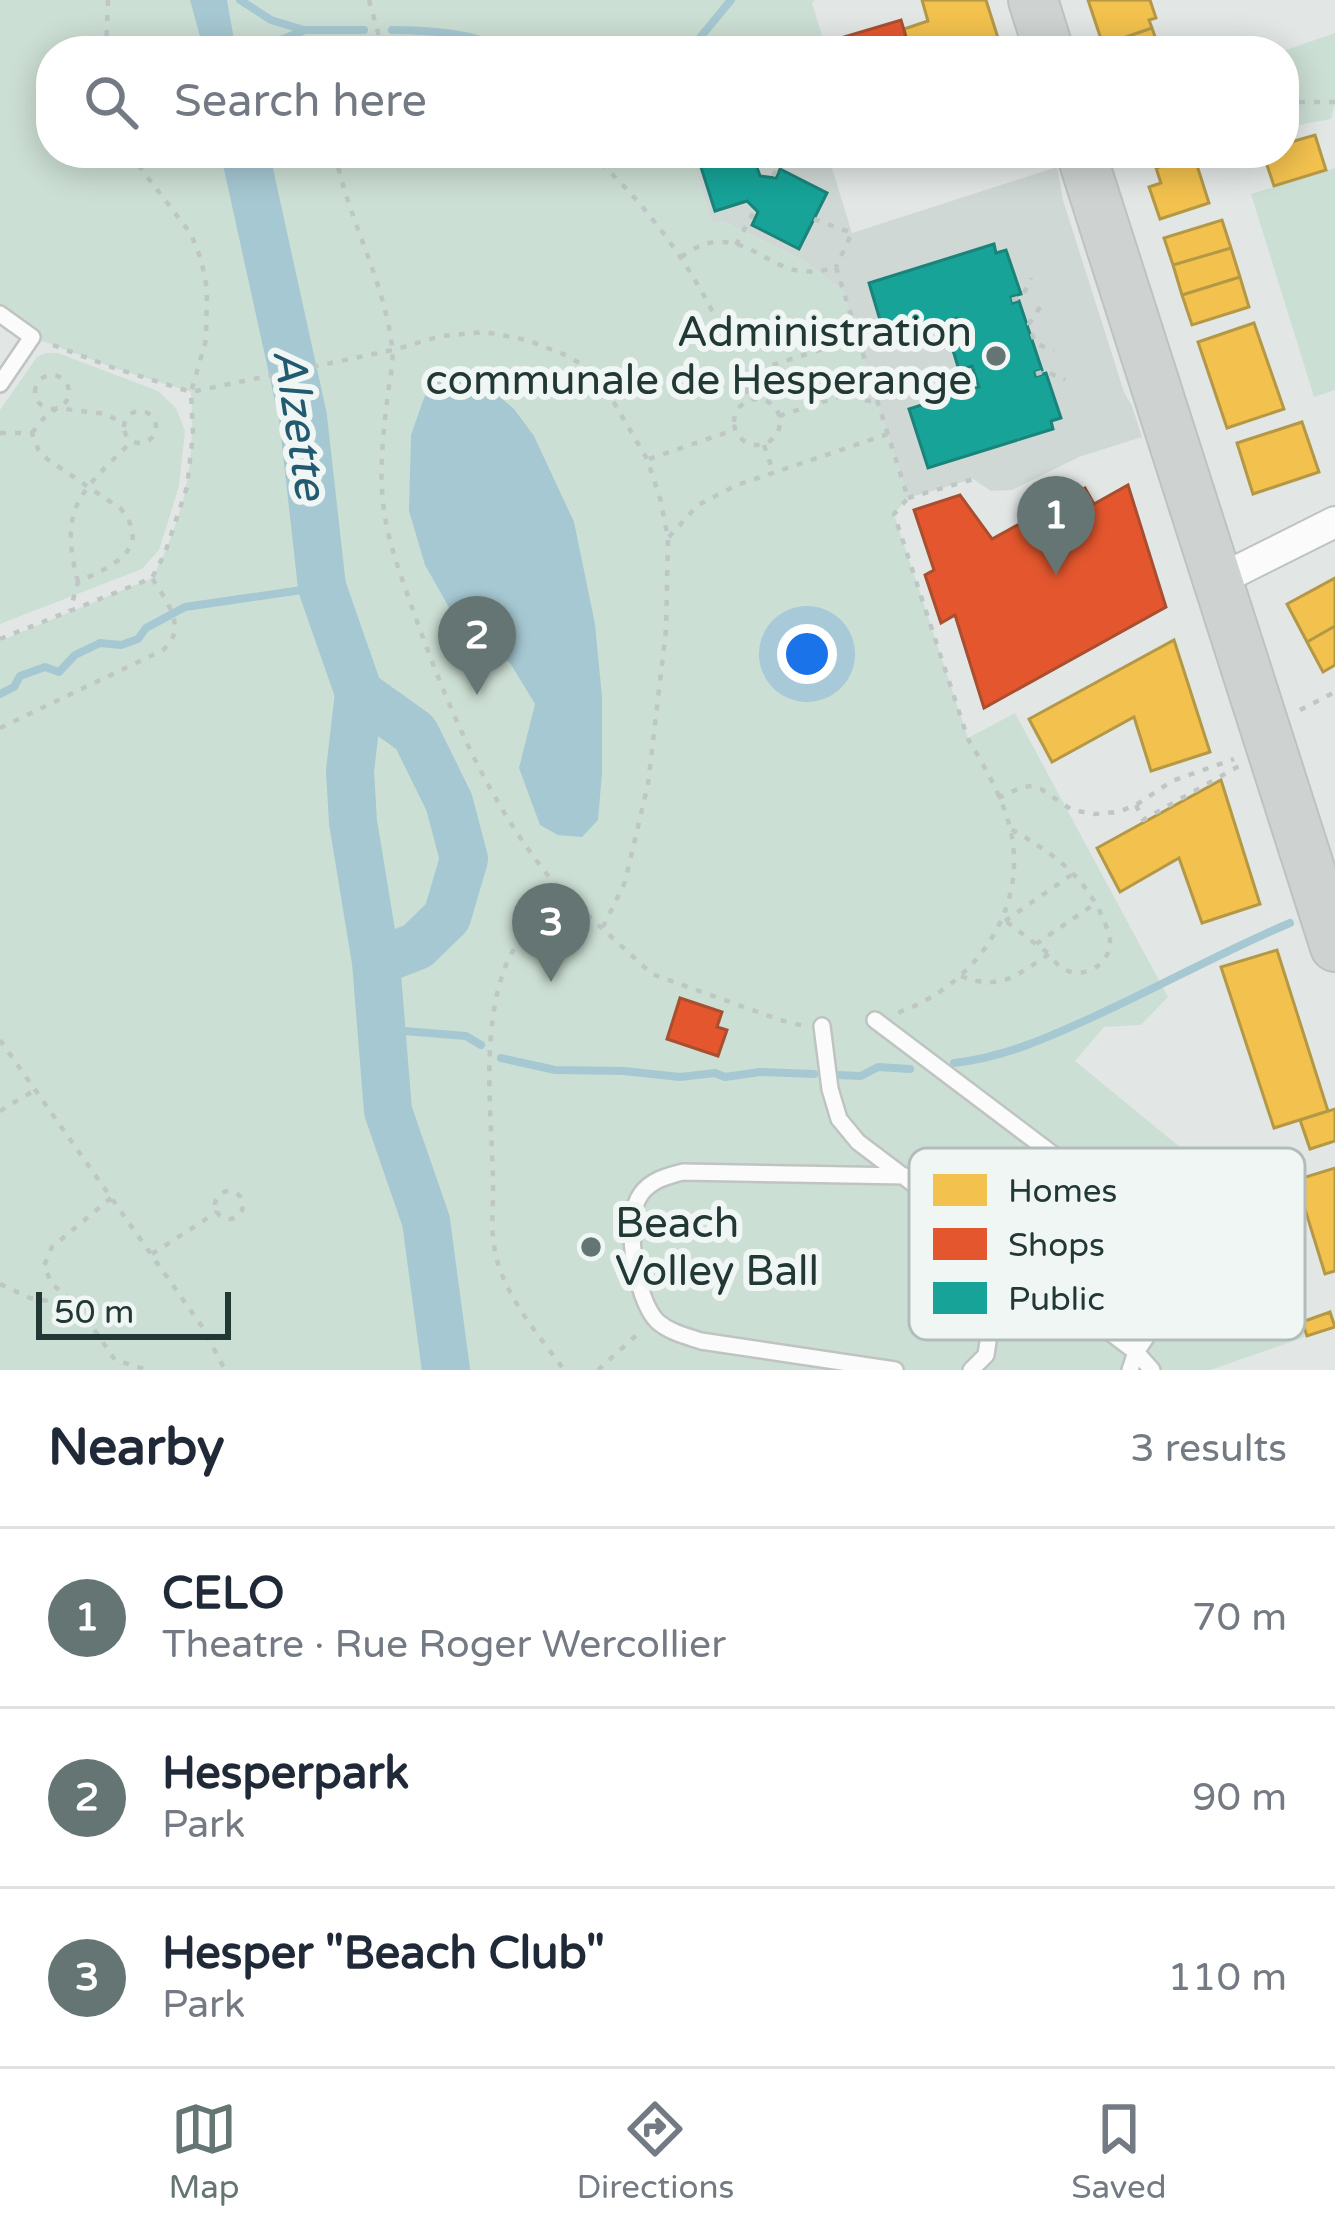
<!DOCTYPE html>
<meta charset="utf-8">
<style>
body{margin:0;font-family:"Varela Round",sans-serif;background:#f2f2f3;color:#1f2937}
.scale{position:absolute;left:36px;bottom:30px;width:195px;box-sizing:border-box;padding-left:12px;border:6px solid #223835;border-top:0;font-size:33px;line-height:42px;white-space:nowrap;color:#223835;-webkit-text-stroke:9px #f0f6f4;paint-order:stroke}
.you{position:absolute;left:807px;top:654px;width:42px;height:42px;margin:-30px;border:9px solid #fff;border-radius:50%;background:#1a73e8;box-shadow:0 0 0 18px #1a73e833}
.badge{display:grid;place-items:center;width:78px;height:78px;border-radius:50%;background:#657573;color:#fff;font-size:39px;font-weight:700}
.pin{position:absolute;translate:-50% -99px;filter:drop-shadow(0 3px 6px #0008)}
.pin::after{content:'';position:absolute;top:63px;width:42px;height:36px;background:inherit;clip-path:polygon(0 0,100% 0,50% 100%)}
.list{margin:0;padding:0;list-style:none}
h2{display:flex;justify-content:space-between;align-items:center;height:156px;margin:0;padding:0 48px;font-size:51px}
h2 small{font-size:39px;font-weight:400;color:#747a83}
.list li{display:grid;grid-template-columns:78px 1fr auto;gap:36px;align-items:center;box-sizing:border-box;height:180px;padding:0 48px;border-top:3px solid #e0e1e3}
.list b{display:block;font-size:45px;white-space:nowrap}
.list p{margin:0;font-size:39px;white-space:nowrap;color:#747a83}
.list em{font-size:39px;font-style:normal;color:#747a83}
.icon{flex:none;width:66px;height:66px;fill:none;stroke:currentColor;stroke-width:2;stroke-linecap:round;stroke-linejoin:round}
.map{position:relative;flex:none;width:1335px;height:1370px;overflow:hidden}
.search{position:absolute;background:#fff;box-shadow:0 6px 30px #0003;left:36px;right:36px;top:36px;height:132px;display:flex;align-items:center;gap:30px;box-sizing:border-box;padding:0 42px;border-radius:48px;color:#747a83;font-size:45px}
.sheet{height:696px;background:#fff}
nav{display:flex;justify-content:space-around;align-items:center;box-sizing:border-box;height:168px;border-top:3px solid #e0e1e3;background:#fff;font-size:33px;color:#747a83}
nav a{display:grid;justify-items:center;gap:6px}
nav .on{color:#657573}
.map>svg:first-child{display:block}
.built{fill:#d0d8d5}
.green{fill:#ccdfd4}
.water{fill:#a6c8d2}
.homes{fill:#f2c14e;stroke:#b49846;stroke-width:3}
.shops{fill:#e4572e;stroke:#aa4e30;stroke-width:3}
.public{fill:#17a398;stroke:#1a837a;stroke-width:3}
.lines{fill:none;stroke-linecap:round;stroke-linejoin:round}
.stream{stroke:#a6c8d2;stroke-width:8}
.river{stroke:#a6c8d2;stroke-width:48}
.lane-casing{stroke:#bfc4c2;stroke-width:20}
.street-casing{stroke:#bfc4c2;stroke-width:34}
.primary-casing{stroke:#bcc3c2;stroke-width:52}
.path{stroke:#bfc7c6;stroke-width:4.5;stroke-dasharray:6 9;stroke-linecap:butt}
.lane{stroke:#fbfbfb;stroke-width:15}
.street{stroke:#fbfbfb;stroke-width:30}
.primary{stroke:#ced3d2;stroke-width:48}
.poi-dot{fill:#657573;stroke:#f0f6f4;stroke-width:4.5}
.labels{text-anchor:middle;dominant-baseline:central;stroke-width:12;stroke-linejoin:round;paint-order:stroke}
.poi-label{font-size:42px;fill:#223835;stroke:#f0f6f4;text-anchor:end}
.water-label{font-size:45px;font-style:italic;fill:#225a6f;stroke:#f0f6f4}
.key{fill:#f0f6f4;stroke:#b2bdbb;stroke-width:3}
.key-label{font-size:33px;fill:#223835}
</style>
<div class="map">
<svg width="1335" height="1370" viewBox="0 0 1335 1370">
<rect width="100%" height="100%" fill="#e2e7e5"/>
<!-- built -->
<path class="built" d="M690,153H844L846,160L831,165L852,233L1057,167L1063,200L1124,392L1132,406L1142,437L1079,457L1012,490L991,491L973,479L908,498L877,401L864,400L856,391V378L867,369L843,291L804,261L723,221L713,224Z"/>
<!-- green -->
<path class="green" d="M0,0H815L812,3L827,51H51V153H690L713,223L723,221L804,261L843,291L868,370L856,378V391L864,400H877L908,498L894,514L968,738L1015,713L1168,997L1141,1025L1104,1027L1075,1061L1236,1193L1276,1244L1305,1337L1210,1370H0V641L152,578C186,513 195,465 191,392L114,368L32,337L0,314Z
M1335,33V103L1331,119L1284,128L1283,51Z
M1335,168V390L1314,397L1251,194Z
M46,353H58L158,391L176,408L185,431L179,486L170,515L159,550L142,569L0,624V410L37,357Z"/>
<!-- water -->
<path class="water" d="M190,0H227L236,51H204Z
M234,153H255L289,341Z
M449,375L486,385L514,409L534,436L574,522L595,624L602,697V773L598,820L582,837L558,835L540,825L519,768L535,704L510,663L460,627L425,565L409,511L411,435L424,398L432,383Z"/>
<!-- homes -->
<path class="homes" d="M922,0H986L998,38L956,51H910L904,29L928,21Z
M1088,0H1150L1156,18L1149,20L1152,28L1103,45Z
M1152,28L1160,51H1105L1103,45Z
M1315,135L1326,170L1274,186L1263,153H1284V144Z
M1194,156L1209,203L1160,219L1149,187L1161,183L1156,168Z
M1222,220L1231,248L1173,265L1164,238Z
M1231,248L1240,277L1182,295L1173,265Z
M1240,277L1249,307L1192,325L1182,295Z
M1254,323L1284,409L1227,428L1198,342Z
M1302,422L1319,472L1253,494L1237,443Z
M1335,578V626L1307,642L1287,604Z
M1335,626V665L1323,672L1307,642Z
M1174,640L1210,752L1151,771L1134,717L1052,762L1029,719Z
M1221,780L1260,904L1202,923L1179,858L1120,892L1097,848Z
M1277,950L1328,1111L1274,1128L1221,967Z
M1335,1109V1141L1310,1149L1300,1120Z
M1335,1168V1271L1325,1274L1296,1180Z
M1330,1312L1335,1327L1307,1336L1302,1322Z"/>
<!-- shops -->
<path class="shops" d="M901,20L910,51H849L844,37Z
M1128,485L1166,607L984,708L955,615L941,623L925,575L934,570L914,510L960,495L992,539L1085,488L1094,504Z
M680,998L722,1012L717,1027L727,1030L718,1056L667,1039Z"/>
<!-- public -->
<path class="public" d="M723,153H752L760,176L776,178L780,169L827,193L799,249L752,225L758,212L747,201L715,211L699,161Z
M994,244L996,253L1006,250L1021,294L1011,297L1013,303L1019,301L1042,370L1035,372L1036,376L1046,373L1061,418L1051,421L1053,429L928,468L909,409L979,387L972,366L959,370L952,347L965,343L957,318L886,340L869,283Z"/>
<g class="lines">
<!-- stream -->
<path class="stream" d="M240,0L271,20L304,30
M392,30C430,30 474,33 509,51
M254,51L305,30H364
M689,51L731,0
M0,694L14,687L20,676L45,667L59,672L75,655L100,643L121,645L138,639L146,628L185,607L322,587
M379,1029L466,1036L481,1045
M501,1058L555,1070L624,1071L680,1077L715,1073L725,1077L760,1072L814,1074
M954,1063C1005,1057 1050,1037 1095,1016C1161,986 1223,951 1290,923
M838,1075L861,1076L878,1067L910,1069"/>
<!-- river -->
<path class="river" d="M245,153L303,417L322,587L359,693L350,771L353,822L376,962L388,1111L426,1221L446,1370
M359,693L415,733L449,802L464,859L447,917L417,946L376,962"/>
<!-- lane casing -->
<g class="lane-casing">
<path id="lane" d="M0,314L32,337L0,384
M875,1020L1197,1263L1136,1352L1130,1370
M822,1026L830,1089L839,1119L858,1142L1136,1352L1152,1370
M966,1221L990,1328L986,1355L971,1370
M895,1370L701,1341C686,1336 669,1332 657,1321C636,1300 622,1219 641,1194C651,1180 667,1176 683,1172L906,1176"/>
</g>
<!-- street casing -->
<g class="street-casing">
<path id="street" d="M1217,581L1335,522"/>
</g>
<!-- primary casing -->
<g class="primary-casing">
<path id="primary" d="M1033,0L1049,51
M1081,153L1335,947"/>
</g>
<!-- path -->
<path class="path" d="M369,0L383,51
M106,51L108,0
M1284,102H1335
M335,153C348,219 384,280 392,346C394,361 390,378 388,392C384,429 379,464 383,502C387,542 402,578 415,616C450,713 492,811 560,890L652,974L780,1020L804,1026
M590,153C666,222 717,303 750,400
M773,176L782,158L797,153
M814,219L852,233L836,267
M736,245L754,211
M681,257C692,250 703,242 717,242C762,240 778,286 836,267L868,370
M1012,300L1022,297L1031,278
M1040,307L1029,324L1035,343L1054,351
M53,345L114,368L191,392L393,350L441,336L485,332L527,340L563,354L596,372L647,459L660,498L668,538L666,630L648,784L625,882L603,927
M855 385a16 16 0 1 1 32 0a16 16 0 1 1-32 0Z
M598,373C639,387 663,394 706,386L858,338
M1036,374L1045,371L1065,380
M35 392a17 17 0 1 1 34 0a17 17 0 1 1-34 0Z
M734 422a23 23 0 1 1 46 0a23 23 0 1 1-46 0Z
M877,400L908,498L894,514L968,739C985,767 1004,800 1011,832C1028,913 972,987 897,1013
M124 427a16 16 0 1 1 32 0a16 16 0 1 1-32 0Z
M779,416L853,392
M0,433H32L38,449L47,459L121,509C154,550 110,567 78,582L70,611
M32,433L43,419L57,408L106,414L124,424
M764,445L773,471
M649,459L734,430
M908,498L974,479
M669,537L698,505L737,485L888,434
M78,582C58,506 81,492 132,441
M0,639L152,578L165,553L187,487L193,434L191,392L206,340L207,289L201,259L191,234L129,153
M1300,710L1335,692
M0,728L163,650C189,628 166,601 152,578
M998,798L1022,787L1032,786L1041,789L1072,810L1095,814L1118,812L1136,805L1172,781L1234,759
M1136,805L1143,820L1239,766
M560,890C541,913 517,938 506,965C481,1028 491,1110 493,1177C494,1200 490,1228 495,1251C503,1295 539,1335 564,1370
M1005,921L1074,873
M1007,922L1049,954
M1036,944L1096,903
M961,976C1000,992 1017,975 1049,954C1052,958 1058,966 1062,968C1082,981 1111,965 1110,941C1110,932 1104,922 1101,914C1081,872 1049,851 1011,829
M0,1040L203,1328L225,1370
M0,1111L35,1090
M215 1205a14 14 0 1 1 28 0a14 14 0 1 1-28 0Z
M111,1198L52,1247L44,1266L52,1284L78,1306L115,1360L148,1370
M152,1254L217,1212
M0,1284L30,1298L73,1305
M598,1370L641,1331"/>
<!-- lane -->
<use href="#lane" class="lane"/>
<!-- street -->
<use href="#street" class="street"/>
<!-- primary -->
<use href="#primary" class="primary"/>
</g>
<!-- markers -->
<g class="poi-dot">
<circle cx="996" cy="356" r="12"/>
<circle cx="591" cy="1247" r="12"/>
</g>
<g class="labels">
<!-- poi labels -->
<g class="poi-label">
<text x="972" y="332">Administration<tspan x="972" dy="48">communale de Hesperange</tspan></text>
<text x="615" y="1223" text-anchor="start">Beach<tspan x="615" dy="48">Volley Ball</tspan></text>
</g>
<!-- water labels -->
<g class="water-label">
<text transform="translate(299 424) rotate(81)">Alzette</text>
</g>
</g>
<!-- legend -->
<rect x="909" y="1148" width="396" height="192" rx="18" class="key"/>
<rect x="933" y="1174" width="54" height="32" fill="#f2c14e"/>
<rect x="933" y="1228" width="54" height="32" fill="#e4572e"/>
<rect x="933" y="1282" width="54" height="32" fill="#17a398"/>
<g class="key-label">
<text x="1008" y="1202">Homes</text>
<text x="1008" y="1256">Shops</text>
<text x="1008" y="1310">Public</text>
</g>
</svg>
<div class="scale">50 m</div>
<div class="you"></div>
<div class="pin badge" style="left:1056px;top:575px">1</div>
<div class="pin badge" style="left:477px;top:695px">2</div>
<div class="pin badge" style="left:551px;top:982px">3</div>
<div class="search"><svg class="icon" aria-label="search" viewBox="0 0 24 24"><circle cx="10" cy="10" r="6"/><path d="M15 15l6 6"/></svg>Search here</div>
</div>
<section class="sheet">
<h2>Nearby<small>3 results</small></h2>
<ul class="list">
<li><span class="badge">1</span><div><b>CELO</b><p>Theatre · Rue Roger Wercollier</p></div><em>70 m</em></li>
<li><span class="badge">2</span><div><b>Hesperpark</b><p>Park</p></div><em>90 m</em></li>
<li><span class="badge">3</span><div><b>Hesper &quot;Beach Club&quot;</b><p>Park</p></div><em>110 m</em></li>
</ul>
</section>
<nav>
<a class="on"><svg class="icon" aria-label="map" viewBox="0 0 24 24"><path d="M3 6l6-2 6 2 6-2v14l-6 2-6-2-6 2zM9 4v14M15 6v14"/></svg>Map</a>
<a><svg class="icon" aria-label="directions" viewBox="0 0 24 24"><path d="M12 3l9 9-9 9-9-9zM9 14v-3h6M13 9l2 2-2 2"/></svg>Directions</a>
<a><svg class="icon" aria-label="saved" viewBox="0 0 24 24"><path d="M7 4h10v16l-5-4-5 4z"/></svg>Saved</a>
</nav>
